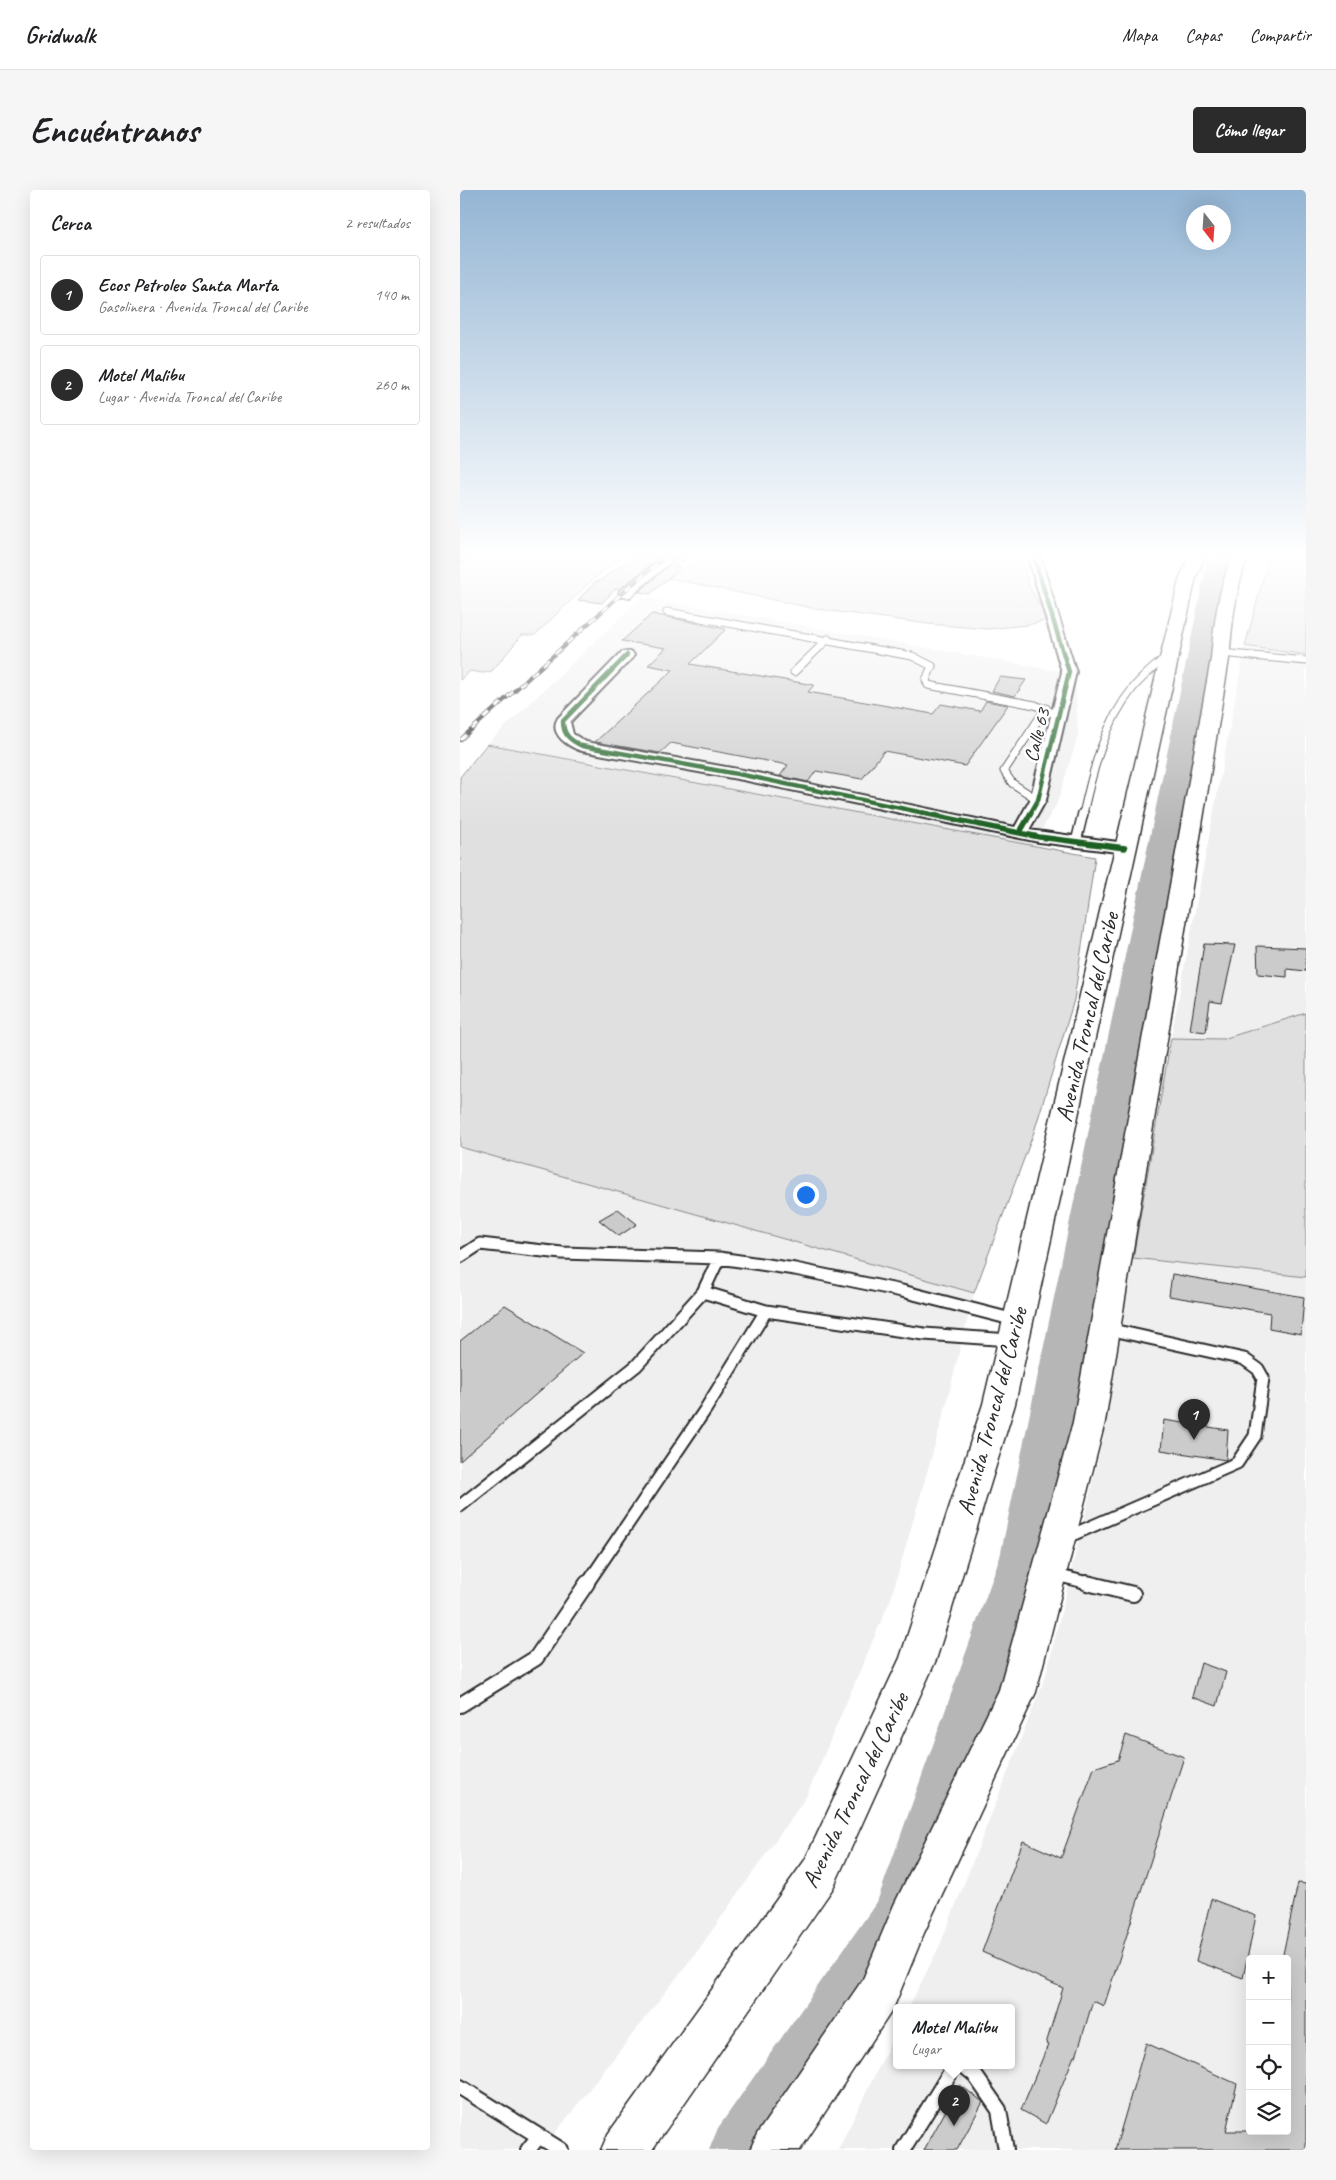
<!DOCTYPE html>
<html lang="es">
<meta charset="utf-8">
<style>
body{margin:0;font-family:Caveat,sans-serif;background:#f6f6f6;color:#202124}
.controls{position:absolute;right:15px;bottom:15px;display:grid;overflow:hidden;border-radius:5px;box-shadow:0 5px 20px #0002}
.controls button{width:45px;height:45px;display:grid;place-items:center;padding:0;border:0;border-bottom:1px solid #e0e0e0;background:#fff;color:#202124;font:25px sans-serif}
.compass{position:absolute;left:726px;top:15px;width:45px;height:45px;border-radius:50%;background:#fff;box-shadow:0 5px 20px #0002;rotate:163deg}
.you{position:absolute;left:345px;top:1004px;width:18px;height:18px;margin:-12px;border:4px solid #fff;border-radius:50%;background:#1a73e8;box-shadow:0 0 0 8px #1a73e833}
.badge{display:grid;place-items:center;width:32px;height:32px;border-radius:50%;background:#2b2b2b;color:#fff;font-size:16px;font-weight:700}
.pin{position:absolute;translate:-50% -41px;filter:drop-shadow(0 1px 2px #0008)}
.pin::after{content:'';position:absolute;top:26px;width:18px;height:15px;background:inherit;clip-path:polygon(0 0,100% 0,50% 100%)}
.popup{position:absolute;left:433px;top:1814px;width:122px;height:65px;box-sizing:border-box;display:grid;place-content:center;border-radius:5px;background:#fff;filter:drop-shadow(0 1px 4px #0005);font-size:16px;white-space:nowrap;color:#757577}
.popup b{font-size:19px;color:#202124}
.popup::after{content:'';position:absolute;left:50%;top:100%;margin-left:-10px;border:10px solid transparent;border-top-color:#fff}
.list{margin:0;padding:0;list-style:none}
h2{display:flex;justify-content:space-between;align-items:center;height:65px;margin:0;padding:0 20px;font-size:21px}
h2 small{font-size:16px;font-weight:400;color:#757577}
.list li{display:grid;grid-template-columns:32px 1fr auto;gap:15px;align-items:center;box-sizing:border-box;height:80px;margin:0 10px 10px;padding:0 10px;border:1px solid #e0e0e0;border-radius:5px}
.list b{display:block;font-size:19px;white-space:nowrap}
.list p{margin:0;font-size:16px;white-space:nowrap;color:#757577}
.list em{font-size:16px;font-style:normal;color:#757577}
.icon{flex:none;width:28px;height:28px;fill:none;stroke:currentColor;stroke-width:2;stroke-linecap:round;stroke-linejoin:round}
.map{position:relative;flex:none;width:846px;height:1960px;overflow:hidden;border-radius:5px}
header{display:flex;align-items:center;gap:30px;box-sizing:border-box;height:70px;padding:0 25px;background:#fff;border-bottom:1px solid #e0e0e0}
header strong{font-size:24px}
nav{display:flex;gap:28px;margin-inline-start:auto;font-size:18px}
.intro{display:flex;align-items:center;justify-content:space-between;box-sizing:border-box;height:120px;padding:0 30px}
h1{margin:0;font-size:35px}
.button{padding:12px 22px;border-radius:5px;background:#2b2b2b;color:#fff;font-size:18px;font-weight:700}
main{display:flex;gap:30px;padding:0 30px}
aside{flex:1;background:#fff;border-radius:5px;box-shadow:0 5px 20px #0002}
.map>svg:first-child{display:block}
.built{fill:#efefef;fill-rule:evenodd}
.green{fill:#e0e0e0;stroke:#868686}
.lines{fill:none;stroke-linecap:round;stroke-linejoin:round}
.river{fill:#b6b6b6;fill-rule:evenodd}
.building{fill:#cbcbcb;stroke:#2b2b2b}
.service-far3-casing{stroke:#2b2b2b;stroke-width:9}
.service-far2-casing{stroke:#2b2b2b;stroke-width:12}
.service-far1-casing{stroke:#2b2b2b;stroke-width:15}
.service-casing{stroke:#2b2b2b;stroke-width:18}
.minor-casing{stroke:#2b2b2b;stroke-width:4}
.trunk-casing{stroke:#2b2b2b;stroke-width:3}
.service-far3{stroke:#fff;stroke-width:7}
.service-far2{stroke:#fff;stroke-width:9}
.service-far1{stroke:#fff;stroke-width:11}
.service{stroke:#fff;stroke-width:14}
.minor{fill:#fff;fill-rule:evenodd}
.trunk{fill:#fff;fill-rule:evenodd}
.rail-casing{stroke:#2b2b2b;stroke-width:4}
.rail{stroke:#fff;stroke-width:2.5;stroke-dasharray:8;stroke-linecap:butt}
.cycleway-far1-casing{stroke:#fff;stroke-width:6}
.cycleway-casing{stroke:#fff;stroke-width:8}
.cycleway-far1{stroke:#1b5e20;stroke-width:4.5}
.cycleway{stroke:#1b5e20;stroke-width:5.5}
.labels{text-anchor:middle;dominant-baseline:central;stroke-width:5;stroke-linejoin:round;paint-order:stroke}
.far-street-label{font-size:20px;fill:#2b2b2b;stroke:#fff}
.street-label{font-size:24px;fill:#2b2b2b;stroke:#fff}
</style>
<header>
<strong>Gridwalk</strong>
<nav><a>Mapa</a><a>Capas</a><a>Compartir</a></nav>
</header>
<div class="intro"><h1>Encuéntranos</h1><a class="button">Cómo llegar</a></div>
<main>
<aside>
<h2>Cerca<small>2 resultados</small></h2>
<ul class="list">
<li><span class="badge">1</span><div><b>Ecos Petroleo Santa Marta</b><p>Gasolinera · Avenida Troncal del Caribe</p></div><em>140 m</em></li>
<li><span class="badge">2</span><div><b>Motel Malibu</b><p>Lugar · Avenida Troncal del Caribe</p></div><em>260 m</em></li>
</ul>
</aside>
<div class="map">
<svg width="846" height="1960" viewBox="0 0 846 1960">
<rect width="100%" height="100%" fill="#fff"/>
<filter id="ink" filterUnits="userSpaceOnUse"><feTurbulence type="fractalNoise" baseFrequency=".02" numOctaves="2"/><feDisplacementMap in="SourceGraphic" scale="10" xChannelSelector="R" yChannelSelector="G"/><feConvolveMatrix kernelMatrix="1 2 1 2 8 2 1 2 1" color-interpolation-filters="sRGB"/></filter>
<g filter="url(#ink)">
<!-- built -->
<path class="built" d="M182,407L615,484L618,546L597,613L573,655L27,554Z
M785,456L846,465V823L763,849L711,848Z
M0,957L514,1103L484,1223L431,1408L346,1607L239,1759L82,1960H0Z
M673,1068L846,1087V1960H378L436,1842V1875H552V1817H449L480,1755L586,1485L644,1245ZM790,1769H827V1941H790Z"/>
<!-- green -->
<path class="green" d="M0,367H163L131,391L75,445H62L32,481L23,483L10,481L0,490Z
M244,367H561L569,396L588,430L567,435L528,439L468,434L357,419L208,388Z
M809,367H846V465L785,456Z
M27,554L635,667L614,810L574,942L514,1103L0,957V587Z
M846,823V1087L673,1068L711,848L763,849Z"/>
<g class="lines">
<!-- river -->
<path class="river" d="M748,367H770L588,1367L459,1749L317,1960H249L258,1938L417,1712L540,1367Z"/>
</g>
<!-- building -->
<path class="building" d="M172,367H201L159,399H155L142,413L118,410L136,391L138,392Z
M218,367H230L215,376L221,377L190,404L179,402Z
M192,424L266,439L230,474L354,495L348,502L473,524L481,514L520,521L526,511L548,515L505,576L424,561L402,589L356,581L348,592L320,586L328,575L211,553L200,563L135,552L213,480L188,475L206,458L162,451Z
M540,487L566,490L555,506L532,501Z
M744,754L775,755L762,813L750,811L746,842L730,840Z
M797,756L846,758V781L827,779V787L798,784Z
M158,1019L177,1034L159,1046L139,1030Z
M712,1084L844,1107L841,1144L809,1138L810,1123L709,1106Z
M45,1115L123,1163L0,1271V1151Z
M704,1230L768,1240L766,1270L701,1260Z
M741,1473L766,1482L757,1516L732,1507Z
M666,1545L724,1567L644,1816L633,1811L616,1867L614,1866L586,1934L561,1920L588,1855L586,1854L603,1798L522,1762L563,1651L601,1668L634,1578L658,1570Z
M838,1693L846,1694V1960H655L686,1853L777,1894L766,1941H827V1769H822Z
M751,1709L796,1726L783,1788L736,1771Z
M500,1895L523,1912L497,1960H464Z"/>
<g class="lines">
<!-- service-far3 casing -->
<g class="service-far3-casing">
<path id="service-far3" d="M207,422L452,466L472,476L466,490L468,495L575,515L598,525
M761,463L846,471
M334,482L368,449
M578,610L552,593L544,581L586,518
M623,624C633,580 644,534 673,498C683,486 695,476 707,466"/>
</g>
<!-- service-far2 casing -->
<g class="service-far2-casing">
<path id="service-far2" d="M616,652L623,623"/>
</g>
<!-- service-far1 casing -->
<g class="service-far1-casing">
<path id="service-far1" d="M0,1067L20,1054L102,1063L259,1068L335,1079L442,1101L555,1130
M243,1102L306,1121L464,1144L550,1150
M0,1316L176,1176L243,1102L259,1068
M605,1348L777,1273L795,1246L803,1188L798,1179L784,1169L648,1139
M592,1384L632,1394
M127,1394L245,1220L306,1121"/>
</g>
<!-- service casing -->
<g class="service-casing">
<path id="service" d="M627,1393L673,1404
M0,1515L76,1468L127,1393
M503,1875L514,1884L539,1920L546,1960
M0,1897L101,1960
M68,1960L79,1946
M443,1960L495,1875"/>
</g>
<!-- minor casing -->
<g class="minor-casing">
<path id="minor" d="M0,367H9L7,370L0,371Z
M203,367H216L170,407H160L159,404L160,401Z
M568,367H580L616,482L586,610L569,640L665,653L671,654L673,658L671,662L665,663L579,652L283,590L122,561C109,557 88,544 98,528L162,462H172L174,465L172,468L110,532L113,544L126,552L283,580L555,637L570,610L602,482Z"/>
</g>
<!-- trunk casing -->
<g class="trunk-casing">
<path id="trunk" d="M729,367H745L736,387L555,1214L476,1470L373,1698L192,1960H141L148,1944L345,1670L440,1468L523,1214L701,464L720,387Z
M772,367H788C775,400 772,434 769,469L645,1232L576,1502L464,1743L433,1819L340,1960H290L297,1944L403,1789L434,1715L539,1500L613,1232L751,469C754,434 758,400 772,367Z"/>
</g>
<!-- service-far3 -->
<use href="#service-far3" class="service-far3"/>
<!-- service-far2 -->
<use href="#service-far2" class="service-far2"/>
<!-- service-far1 -->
<use href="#service-far1" class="service-far1"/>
<!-- service -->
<use href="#service" class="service"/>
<!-- minor -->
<use href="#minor" class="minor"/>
<!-- trunk -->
<use href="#trunk" class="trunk"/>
<!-- rail casing -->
<g class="rail-casing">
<path id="rail" d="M0,550L170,396L206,367"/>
</g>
<!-- rail -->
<use href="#rail" class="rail"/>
<!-- cycleway-far1 casing -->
<g class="cycleway-far1-casing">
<path id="cycleway-far1" d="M167,465L103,531C103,545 110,550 122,556L283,585L469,624
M570,624L578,610L609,482L574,367"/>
</g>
<!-- cycleway casing -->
<g class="cycleway-casing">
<path id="cycleway" d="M463,623L579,647L665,658
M560,642L571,623"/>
</g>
<!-- cycleway-far1 -->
<use href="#cycleway-far1" class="cycleway-far1"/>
<!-- cycleway -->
<use href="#cycleway" class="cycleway"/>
</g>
</g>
<!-- sky -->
<linearGradient id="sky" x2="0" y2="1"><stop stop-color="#94b5d4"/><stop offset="0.57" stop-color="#fff"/><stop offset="1" stop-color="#fff" stop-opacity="0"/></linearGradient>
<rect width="846" height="641" fill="url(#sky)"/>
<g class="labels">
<!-- far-street labels -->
<g class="far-street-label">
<text transform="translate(577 545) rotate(-76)">Calle 63</text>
</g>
<!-- street labels -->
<g class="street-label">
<text transform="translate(627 827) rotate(-77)">Avenida Troncal del Caribe</text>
<text transform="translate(532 1221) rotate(-75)">Avenida Troncal del Caribe</text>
<text transform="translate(395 1600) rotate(-64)">Avenida Troncal del Caribe</text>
</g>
</g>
</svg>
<div class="controls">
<button>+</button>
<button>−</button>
<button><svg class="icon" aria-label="locate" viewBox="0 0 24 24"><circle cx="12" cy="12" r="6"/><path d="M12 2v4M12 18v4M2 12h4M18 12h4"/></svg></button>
<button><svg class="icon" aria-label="layers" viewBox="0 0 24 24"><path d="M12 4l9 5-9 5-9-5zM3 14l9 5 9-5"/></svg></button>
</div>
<svg class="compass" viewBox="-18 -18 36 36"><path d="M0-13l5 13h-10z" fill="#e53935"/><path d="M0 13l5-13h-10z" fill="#757577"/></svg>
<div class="you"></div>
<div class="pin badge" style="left:734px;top:1250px">1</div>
<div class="pin badge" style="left:494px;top:1936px">2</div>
<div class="popup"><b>Motel Malibu</b>Lugar</div>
</div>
</main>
